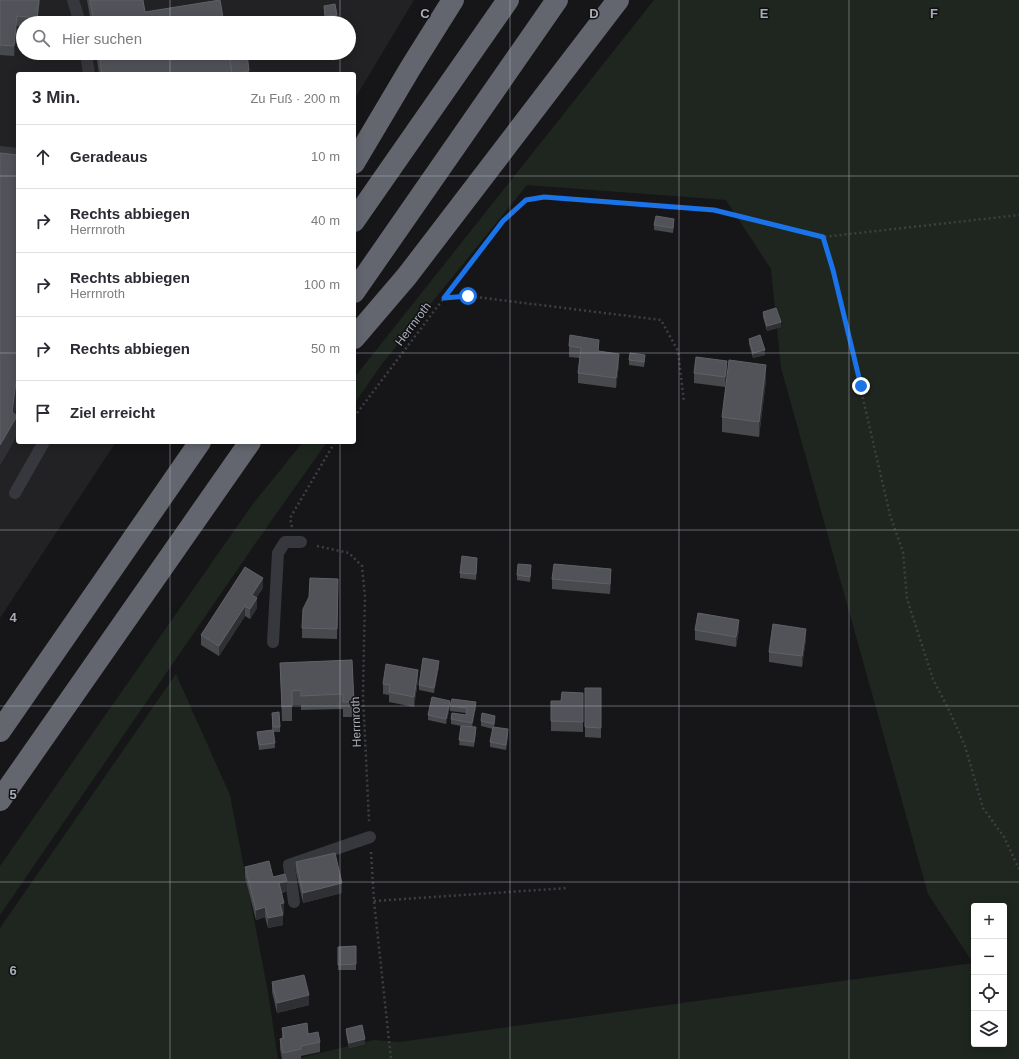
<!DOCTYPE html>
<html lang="de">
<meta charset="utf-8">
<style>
body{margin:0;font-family:Helvetica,sans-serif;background:#f7f7f7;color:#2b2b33}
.controls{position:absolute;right:12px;bottom:12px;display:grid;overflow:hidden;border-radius:4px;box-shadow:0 2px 10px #0003}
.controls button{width:36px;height:36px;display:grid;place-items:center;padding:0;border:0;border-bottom:1px solid #e1e1e2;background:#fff;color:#2b2b33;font:20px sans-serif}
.stop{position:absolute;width:12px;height:12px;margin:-9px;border:3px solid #1a73e8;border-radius:50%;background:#fff}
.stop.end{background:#1a73e8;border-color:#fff;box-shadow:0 1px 4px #0008}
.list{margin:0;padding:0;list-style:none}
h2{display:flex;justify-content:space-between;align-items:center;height:52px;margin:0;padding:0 16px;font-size:17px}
h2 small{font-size:13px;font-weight:400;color:#7c7c81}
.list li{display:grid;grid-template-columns:26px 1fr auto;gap:12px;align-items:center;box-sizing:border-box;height:64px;padding:0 16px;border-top:1px solid #e1e1e2}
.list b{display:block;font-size:15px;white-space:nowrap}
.list p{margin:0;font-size:13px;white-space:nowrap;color:#7c7c81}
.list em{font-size:13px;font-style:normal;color:#7c7c81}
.icon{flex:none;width:22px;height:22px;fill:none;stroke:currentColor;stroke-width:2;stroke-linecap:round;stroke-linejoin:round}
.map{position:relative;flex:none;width:1019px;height:1059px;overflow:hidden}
.search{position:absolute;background:#fff;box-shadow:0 2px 10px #0003;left:16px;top:16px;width:340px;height:44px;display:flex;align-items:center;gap:10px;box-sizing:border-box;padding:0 14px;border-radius:22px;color:#7c7c81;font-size:15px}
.panel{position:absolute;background:#fff;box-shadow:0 2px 10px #0003;left:16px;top:72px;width:340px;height:372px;border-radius:4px}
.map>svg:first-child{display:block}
.built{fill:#222225;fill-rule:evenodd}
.green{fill:#1e261f;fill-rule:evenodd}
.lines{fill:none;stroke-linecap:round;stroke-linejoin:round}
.path{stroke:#3d3f44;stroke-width:2.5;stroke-dasharray:2 3;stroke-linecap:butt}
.service{stroke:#37383d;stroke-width:12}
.motorway{stroke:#63666e;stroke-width:22}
.wall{fill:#47494d}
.shaded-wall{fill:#2f3033}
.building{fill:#525359;stroke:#5f6168}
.route{stroke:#1a73e8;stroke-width:5}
.grid{fill:none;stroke:#a8adb8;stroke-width:1;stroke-opacity:0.55}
.labels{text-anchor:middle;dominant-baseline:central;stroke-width:3;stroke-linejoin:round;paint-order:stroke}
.street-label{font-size:12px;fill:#a8adb8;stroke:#111113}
.grid-label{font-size:13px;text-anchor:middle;font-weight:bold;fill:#a8adb8;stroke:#111113;stroke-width:3;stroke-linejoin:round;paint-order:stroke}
</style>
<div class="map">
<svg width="1019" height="1059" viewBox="0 0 1019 1059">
<rect width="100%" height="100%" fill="#161618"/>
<!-- built -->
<path class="built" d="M0,0H414L354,100V74H18V442H116L0,618ZM23,23H349V53H23Z"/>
<!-- green -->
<path class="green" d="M654,0H1019V1059H295L374,1040L399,1042L973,963L928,894L781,368L771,269L726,200L527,185L382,364L354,404V378ZM974,906H1004V1044H974Z
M303,442H327L255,544L0,915V866L252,505Z
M176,674L230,795L268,992L278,1059H0V928Z"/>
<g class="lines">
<!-- path -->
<path class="path" d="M823,237L833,270L890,515L903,552L907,599L933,679L950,712L965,746L983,808L1004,837L1019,869
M445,298L468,296L661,320L678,351L684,402
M354,417L444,298L503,221L526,200L544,197L714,210L823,237L1019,215
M292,527L290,518L335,442
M317,546L349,553L362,566L365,597L363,695L369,821
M371,852L374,901L391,1059
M374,901L568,888"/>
<!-- service -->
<path class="service" d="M73,0L80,23
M86,53L89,74
M0,152L18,154
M15,493L44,442
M273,642L278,553L285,542H301
M294,902L289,865L370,837"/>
<!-- motorway -->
<path class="motorway" d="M354,163L411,67L453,0
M354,221L508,0
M354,292L557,0
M354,338L407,276L618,0
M0,731L200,442
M0,800L250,442"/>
</g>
<!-- wall -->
<path class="wall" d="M0,0H40L37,23H23V27L17,26L14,56L0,55Z
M87,0H143L145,12L224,23H91Z
M324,6L337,15V20L325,21Z
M96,53H247L249,74H99Z
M18,155V402L16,401L15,414L17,435L0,465Z
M674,224L673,233L654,230V225Z
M763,312L781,327L767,331L763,317Z
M749,339L765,355L753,358L749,344Z
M569,346L599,351L619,364L616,388L578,383V373L580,358L569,357Z
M629,360H645L644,367L629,365Z
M727,371L725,387L694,383V373Z
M766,380L759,437L722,432V417Z
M477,563L476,580L460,578V573Z
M531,570L530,582L517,580V575Z
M552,579H611L610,594L552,589Z
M263,588L256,598L257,608L250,619L245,616L219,656L201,645V635Z
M338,589L337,639L302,638V628L309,597Z
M695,630H739L736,647L695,640Z
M806,639L802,667L769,662V652Z
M352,660L354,717H343V709L301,710V705H292V721H282L280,663Z
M439,666L434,693L419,690V685Z
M418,680L414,707L389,702V695L383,694V684Z
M585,688H601V738L585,737Z
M583,693V732L551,731V701H561Z
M450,706L446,724L428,720V715Z
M450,706L476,707L472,727L476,732L474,747L459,745L461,726L451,724V719L466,715V713L450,711Z
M272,713L280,727V732H274L275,748L259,750L257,732L272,730Z
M481,721H495L494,727L508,735L506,750L490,747V742L493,729L481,726Z
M296,862L342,893L303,903L296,872Z
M245,867L273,877L287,891L282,893L284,913H283V925L268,928L265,917L256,920L245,877Z
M356,946V970H338V947Z
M272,982L309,1005L277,1013L272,992Z
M282,1028L308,1034L320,1042V1052L301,1056V1059H282L280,1049V1039L282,1038Z
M346,1029L365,1044L349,1048L346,1034Z"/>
<!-- shaded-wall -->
<path class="shaded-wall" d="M39,0H40L37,23Z
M17,16V26L14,56V46Z
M781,322V327L767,331V326Z
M599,340V350L598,361V351Z
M765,350V355L753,358V353Z
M619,354V364L616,388V378Z
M727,361V371L725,387V377Z
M766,365V380L759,437V422Z
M16,382V401L14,422L17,416V435L0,465V445L12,412Z
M611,569V579L610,594V584Z
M263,578V588L252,605V595Z
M257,598V608L250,619V609Z
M245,606V616L219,656V646Z
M739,620V630L736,647V637Z
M806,629V639L802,667V656Z
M439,661V666L434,693V688Z
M418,670V680L414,707V697Z
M450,701V706L446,724V719Z
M476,702V707L472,728V723Z
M495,716V721L494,729V724Z
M508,729V735L506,750V745Z
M287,881V891L279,893V883Z
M342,883V893L303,903V893Z
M284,903V913L280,914V904Z
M265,907V917L256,920V910Z
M283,915V925L268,928V918Z
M309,995V1005L277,1013V1003Z
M365,1039V1044L349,1048V1043Z"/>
<!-- building -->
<path class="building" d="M0,0H39L37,18L17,16L14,46L0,45Z
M90,0H143L145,12L220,0L224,23H94Z
M335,4L337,15L325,16L324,6Z
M99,53H229L232,74H102Z
M229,53H247L249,71L232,74Z
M0,153L18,155V382H16L12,412L17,416L0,445Z
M656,216L674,219L673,228L654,225Z
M776,308L781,322L767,326L763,312Z
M570,335L599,340L598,351L619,354L616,378L578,373L581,348L569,346Z
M760,335L765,350L753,353L749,339Z
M630,353L645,355L644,362L629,360Z
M696,357L727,361L725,377L694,373Z
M729,360L766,365L759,422L722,417Z
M462,556L477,558L476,574L460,573Z
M518,564L531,565L530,577L517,575Z
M554,564L611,569L610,584L552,579Z
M245,567L263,578L252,595L257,598L250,609L245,606L219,646L201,635Z
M310,578L338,579L337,629L302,628L303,609L309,597Z
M698,613L739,620L736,637L695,630Z
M773,624L806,629L802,656L769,652Z
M423,658L439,661L434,688L419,685Z
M352,660L354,702H343V694L301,696V690L292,691V706L282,707L280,663Z
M386,664L418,670L414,697L389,692L390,685L383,684Z
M585,688H601V728L585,727Z
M562,692L583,693V722L551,721V701H561Z
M432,697L450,701L446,719L428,715Z
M452,699L476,702L472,723L451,719L452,713L466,715L467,708L450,706Z
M279,712L280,727H273L272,713Z
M482,713L495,716L494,724L481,721Z
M461,726L476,727L474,742L459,740Z
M493,727L508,729L506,745L490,742Z
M273,730L275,743L259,745L257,732Z
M335,853L342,883L303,893L296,862Z
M269,861L273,877L285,874L287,881L279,883L284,903L280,904L283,915L268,918L265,907L256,910L245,867Z
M356,946V964L338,965V947Z
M304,975L309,995L277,1003L272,982Z
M307,1023L308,1034L318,1032L320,1042L301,1046V1049L283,1053L280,1039L284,1038L282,1028Z
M362,1025L365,1039L349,1043L346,1029Z"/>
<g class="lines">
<!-- route -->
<path class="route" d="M468,296L444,298L503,221L526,200L544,197L714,210L823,237L833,270L861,386"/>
</g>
<!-- grid -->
<path class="grid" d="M170,0V23M340,0V23M510,0V1059M679,0V1059M849,0V1059M170,53V74M340,53V74M0,176H18M354,176H1019M0,353H18M354,353H1019M170,442V1059M340,442V1059M0,530H1019M0,706H1019M0,882H1019"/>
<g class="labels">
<!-- street labels -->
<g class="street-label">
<text transform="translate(413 324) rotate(-53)">Herrnroth</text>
<text transform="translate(356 722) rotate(-92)">Herrnroth</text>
</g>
</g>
<g class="grid-label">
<text x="425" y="18">C</text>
<text x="594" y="18">D</text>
<text x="764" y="18">E</text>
<text x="934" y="18">F</text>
<text x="13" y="622">4</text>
<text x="13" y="799">5</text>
<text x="13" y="975">6</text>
</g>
</svg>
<div class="controls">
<button>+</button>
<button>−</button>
<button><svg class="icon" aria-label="locate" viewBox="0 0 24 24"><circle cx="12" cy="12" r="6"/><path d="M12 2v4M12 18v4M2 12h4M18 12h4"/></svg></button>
<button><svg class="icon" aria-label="layers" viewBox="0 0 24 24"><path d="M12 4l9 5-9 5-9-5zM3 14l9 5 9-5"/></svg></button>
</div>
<div class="stop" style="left:468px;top:296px"></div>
<div class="stop end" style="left:861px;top:386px"></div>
<div class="search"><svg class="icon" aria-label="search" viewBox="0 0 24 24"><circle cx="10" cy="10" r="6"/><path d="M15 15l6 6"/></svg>Hier suchen</div>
<section class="panel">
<h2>3 Min.<small>Zu Fuß · 200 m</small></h2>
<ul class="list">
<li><svg class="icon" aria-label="ahead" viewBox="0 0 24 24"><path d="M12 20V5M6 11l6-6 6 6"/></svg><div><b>Geradeaus</b></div><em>10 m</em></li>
<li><svg class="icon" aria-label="right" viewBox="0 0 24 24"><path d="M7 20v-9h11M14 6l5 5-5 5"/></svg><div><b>Rechts abbiegen</b><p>Herrnroth</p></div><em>40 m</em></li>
<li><svg class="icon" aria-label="right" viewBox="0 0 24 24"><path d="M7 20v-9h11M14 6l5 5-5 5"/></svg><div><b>Rechts abbiegen</b><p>Herrnroth</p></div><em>100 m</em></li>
<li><svg class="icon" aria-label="right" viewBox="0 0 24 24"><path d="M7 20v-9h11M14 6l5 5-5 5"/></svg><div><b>Rechts abbiegen</b></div><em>50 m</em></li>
<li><svg class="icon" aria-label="arrive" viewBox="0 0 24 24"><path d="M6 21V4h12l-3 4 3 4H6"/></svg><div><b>Ziel erreicht</b></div></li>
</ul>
</section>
</div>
